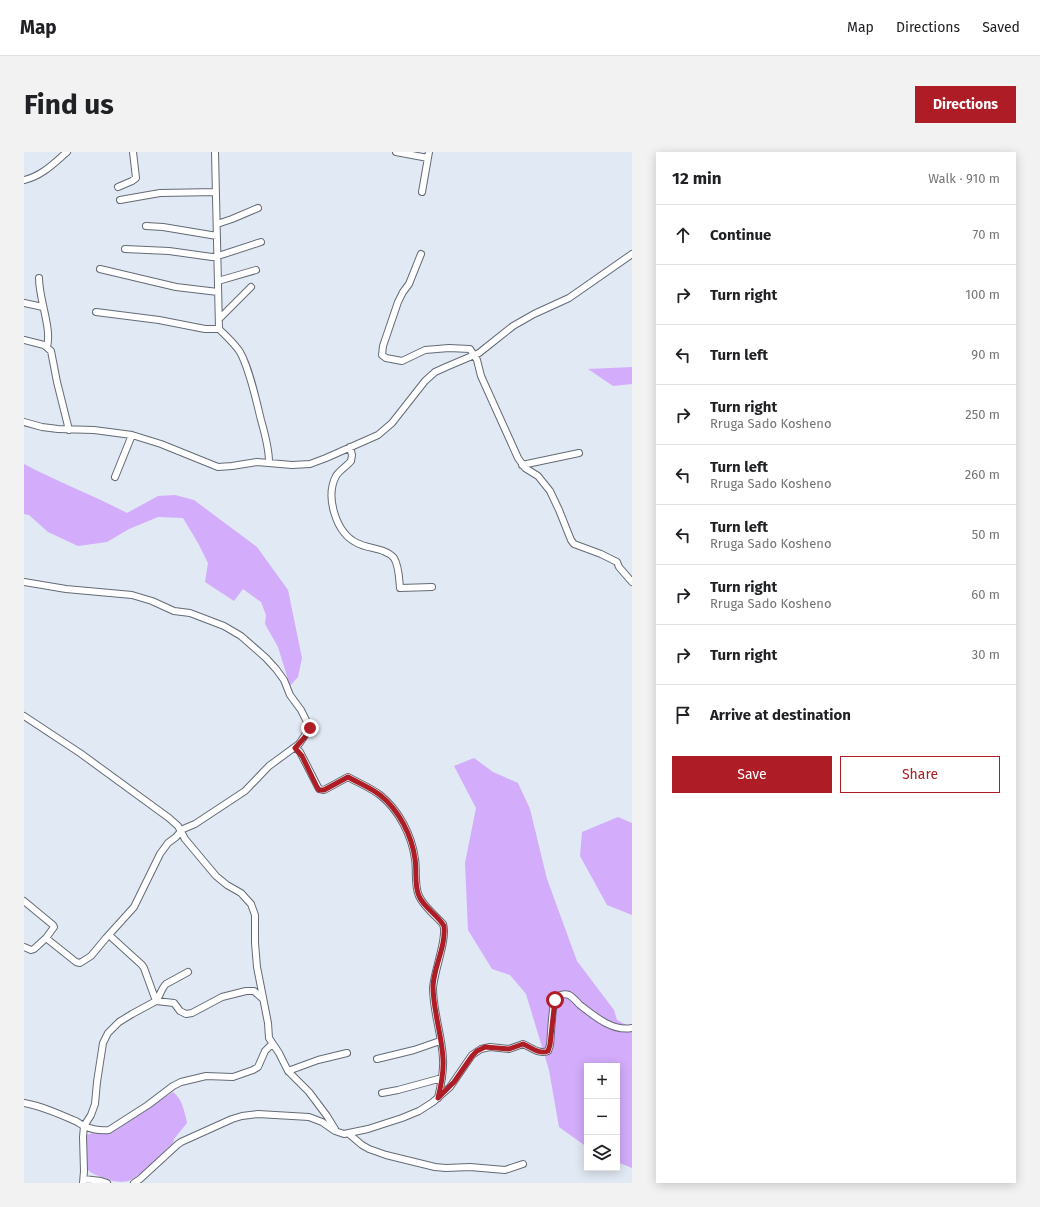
<!DOCTYPE html>
<meta charset="utf-8">
<style>
body{margin:0;font-family:"Fira Sans",sans-serif;background:#f2f2f2;color:#202124}
.controls{position:absolute;right:12px;bottom:12px;display:grid;overflow:hidden;border-radius:0px;box-shadow:0 2px 10px #0003}
.controls button{width:36px;height:36px;display:grid;place-items:center;padding:0;border:0;border-bottom:1px solid #e0e0e0;background:#fff;color:#202124;font:20px sans-serif}
.stop{position:absolute;width:12px;height:12px;margin:-9px;border:3px solid #ae1c25;border-radius:50%;background:#fff}
.stop.end{background:#ae1c25;border-color:#fff;box-shadow:0 1px 4px #0008}
.list{margin:0;padding:0;list-style:none}
h2{display:flex;justify-content:space-between;align-items:center;height:52px;margin:0;padding:0 16px;font-size:17px}
h2 small{font-size:13px;font-weight:400;color:#757577}
.list li{display:grid;grid-template-columns:26px 1fr auto;gap:12px;align-items:center;box-sizing:border-box;height:60px;padding:0 16px;border-top:1px solid #e0e0e0}
.list b{display:block;font-size:15px;white-space:nowrap}
.list p{margin:0;font-size:13px;white-space:nowrap;color:#757577}
.list em{font-size:13px;font-style:normal;color:#757577}
.actions{display:flex;gap:8px;padding:12px 16px}
.actions a{flex:1;padding:9px 0;border:1px solid #ae1c25;border-radius:0px;text-align:center;font-size:14px;color:#ae1c25}
.actions .main{background:#ae1c25;color:#fff}
.icon{flex:none;width:22px;height:22px;fill:none;stroke:currentColor;stroke-width:2;stroke-linecap:round;stroke-linejoin:round}
.map{position:relative;flex:none;width:608px;height:1031px;overflow:hidden;border-radius:0px}
header{display:flex;align-items:center;gap:24px;box-sizing:border-box;height:56px;padding:0 20px;background:#fff;border-bottom:1px solid #e0e0e0}
header strong{font-size:19px}
nav{display:flex;gap:22px;margin-inline-start:auto;font-size:14px}
.intro{display:flex;align-items:center;justify-content:space-between;box-sizing:border-box;height:96px;padding:0 24px}
h1{margin:0;font-size:28px}
.button{padding:10px 18px;border-radius:0px;background:#ae1c25;color:#fff;font-size:14px;font-weight:700}
main{display:flex;gap:24px;padding:0 24px}
aside{flex:1;background:#fff;border-radius:0px;box-shadow:0 2px 10px #0003}
.map>svg:first-child{display:block}
.green{fill:#d3acfb}
.lines{fill:none;stroke-linecap:round;stroke-linejoin:round}
.minor-casing{stroke:#646b75;stroke-width:8}
.minor{stroke:#fff;stroke-width:6}
.route{stroke:#ae1c25;stroke-width:5}
</style>
<header>
<strong>Map</strong>
<nav><a>Map</a><a>Directions</a><a>Saved</a></nav>
</header>
<div class="intro"><h1>Find us</h1><a class="button">Directions</a></div>
<main>
<div class="map">
<svg width="608" height="1031" viewBox="0 0 608 1031">
<rect width="100%" height="100%" fill="#e1e9f4"/>
<!-- green -->
<path class="green" d="M608,215V232L589,234L564,217Z
M0,312C34,330 69,343 103,361L134,344L151,343L170,348L233,395L264,438L278,506L274,525L266,534L254,495L241,472L242,463L237,450L219,437L210,449L181,430L184,411L174,391L159,366L134,365L105,377L83,390L54,394L24,380L5,363L0,362Z
M450,606L469,620L494,631L506,657L523,727L553,809L590,858L593,868L608,876V1016L593,1010V914H563V995L535,975L525,918L502,842L486,823L468,817L444,778L441,711L452,656L430,614Z
M594,665L608,671V763L583,753L556,704L558,680Z
M149,940C158,946 161,961 163,971L150,987L149,991C140,999 114,1027 104,1029C96,1031 88,1029 80,1026C73,1023 66,1022 62,1015L61,986L62,983L69,981L86,982Z"/>
<g class="lines">
<!-- minor casing -->
<g class="minor-casing">
<path id="minor" d="M191,0L195,177C202,184 210,191 216,200C226,218 232,248 237,268C241,282 245,296 245,310
M372,0L404,6
M0,28C18,24 30,11 43,0
M94,35L108,29L112,26L109,0
M398,40L405,0
M96,48L136,41L192,40
M193,72L208,67L234,56
M122,74L139,75L193,84
M101,97L145,99L188,105L194,104L237,90
M397,102L385,132L379,140L374,150L359,194L358,203L362,206L378,209L401,198L425,196L446,197L453,208L457,224L494,306L501,316L514,324L526,339L535,358L547,388L550,392L577,402L593,410L595,415L608,430
M76,117L152,135L194,140
M15,126C15,148 28,176 23,195
M194,129L232,118
M0,151L19,155
M72,160L135,168L181,177H195
M195,167L227,135
M0,188L20,193L27,199L33,230L45,278
M0,270L18,275L34,277L70,278L108,283L137,292L194,315L208,314L233,310L268,313L286,312L302,306L354,283L368,271L401,229L411,220L422,215L455,201L489,174L510,162L545,146L608,102
M326,295L328,303L327,309C322,315 316,318 312,324C301,345 312,381 333,391C344,397 362,396 370,406C375,414 375,426 376,436L408,435
M498,313L555,301
M91,325L108,283
M0,430L42,437L108,443L128,449L150,459L166,461L200,474L217,484L242,506L252,517L260,528L266,543L277,558L286,576L275,592L245,614L221,639L171,672L159,677L152,685L144,691L136,702L110,755L82,786L67,804L56,811L52,810L22,786
M0,564L56,601L145,666L154,674L161,687L192,724L203,733L217,741L227,752L231,763V791L233,815L244,871L245,886L255,901L264,919L285,940L303,964L311,977
M271,595L276,600L295,637L300,638L324,625C335,631 347,636 356,643C375,658 388,684 391,707C393,719 390,733 395,744C400,755 411,763 419,772C424,785 410,819 409,836C409,860 418,883 419,907C420,920 417,933 414,946
M0,749L29,773L30,775L22,786L10,797L7,798L0,795
M85,783L118,813L120,816L132,849C136,844 137,837 142,832L164,820
M353,907L390,898L416,889
M264,919L294,908L323,901
M358,941L374,938L418,926
M0,951C17,954 33,961 49,968C53,969 56,972 60,974C67,977 77,979 85,978L124,953L149,934L157,930L182,924L209,925L229,918L234,915L241,899L248,892
M325,982L338,993L345,997L362,1003L411,1015L422,1016L446,1015L481,1018L499,1012
M60,1027L77,1029L83,1031
M59,1031L60,1019L59,985L60,974L67,963L71,952L73,930L79,891L84,881L95,870L108,862L132,849L150,851L156,859L162,862L168,861L198,845L222,839H230L239,847
M110,1031L116,1027L153,993L157,990L208,967L218,964L234,962L285,965L298,970L311,979L320,982L344,977L378,966L395,959L409,950L426,935L448,903L457,897L466,895L485,897L499,892C507,895 515,903 524,899L526,893C527,884 528,854 531,848C534,843 540,841 545,843C549,845 553,850 556,853C570,864 589,880 608,876"/>
</g>
<!-- minor -->
<use href="#minor" class="minor"/>
</g>
<g class="lines">
<!-- route -->
<path class="route" d="M286,576L281,585L271,596L278,604L293,635L295,638H300L324,625C335,631 347,636 356,643C375,658 388,684 391,707C393,719 390,733 395,744C400,756 414,763 420,774C422,795 410,814 409,834C409,859 418,883 419,907C420,921 417,934 414,946L430,930L448,904L453,899L461,895L485,897L499,892C507,895 515,903 524,899L526,893L531,848"/>
</g>
</svg>
<div class="controls">
<button>+</button>
<button>−</button>
<button><svg class="icon" aria-label="layers" viewBox="0 0 24 24"><path d="M12 4l9 5-9 5-9-5zM3 14l9 5 9-5"/></svg></button>
</div>
<div class="stop" style="left:531px;top:848px"></div>
<div class="stop end" style="left:286px;top:576px"></div>
</div>
<aside>
<h2>12 min<small>Walk · 910 m</small></h2>
<ul class="list">
<li><svg class="icon" aria-label="ahead" viewBox="0 0 24 24"><path d="M12 20V5M6 11l6-6 6 6"/></svg><div><b>Continue</b></div><em>70 m</em></li>
<li><svg class="icon" aria-label="right" viewBox="0 0 24 24"><path d="M7 20v-9h11M14 6l5 5-5 5"/></svg><div><b>Turn right</b></div><em>100 m</em></li>
<li><svg class="icon" aria-label="left" viewBox="0 0 24 24"><path d="M17 20v-9H6M10 6l-5 5 5 5"/></svg><div><b>Turn left</b></div><em>90 m</em></li>
<li><svg class="icon" aria-label="right" viewBox="0 0 24 24"><path d="M7 20v-9h11M14 6l5 5-5 5"/></svg><div><b>Turn right</b><p>Rruga Sado Kosheno</p></div><em>250 m</em></li>
<li><svg class="icon" aria-label="left" viewBox="0 0 24 24"><path d="M17 20v-9H6M10 6l-5 5 5 5"/></svg><div><b>Turn left</b><p>Rruga Sado Kosheno</p></div><em>260 m</em></li>
<li><svg class="icon" aria-label="left" viewBox="0 0 24 24"><path d="M17 20v-9H6M10 6l-5 5 5 5"/></svg><div><b>Turn left</b><p>Rruga Sado Kosheno</p></div><em>50 m</em></li>
<li><svg class="icon" aria-label="right" viewBox="0 0 24 24"><path d="M7 20v-9h11M14 6l5 5-5 5"/></svg><div><b>Turn right</b><p>Rruga Sado Kosheno</p></div><em>60 m</em></li>
<li><svg class="icon" aria-label="right" viewBox="0 0 24 24"><path d="M7 20v-9h11M14 6l5 5-5 5"/></svg><div><b>Turn right</b></div><em>30 m</em></li>
<li><svg class="icon" aria-label="arrive" viewBox="0 0 24 24"><path d="M6 21V4h12l-3 4 3 4H6"/></svg><div><b>Arrive at destination</b></div></li>
</ul>
<div class="actions"><a class="main">Save</a><a>Share</a></div>
</aside>
</main>
